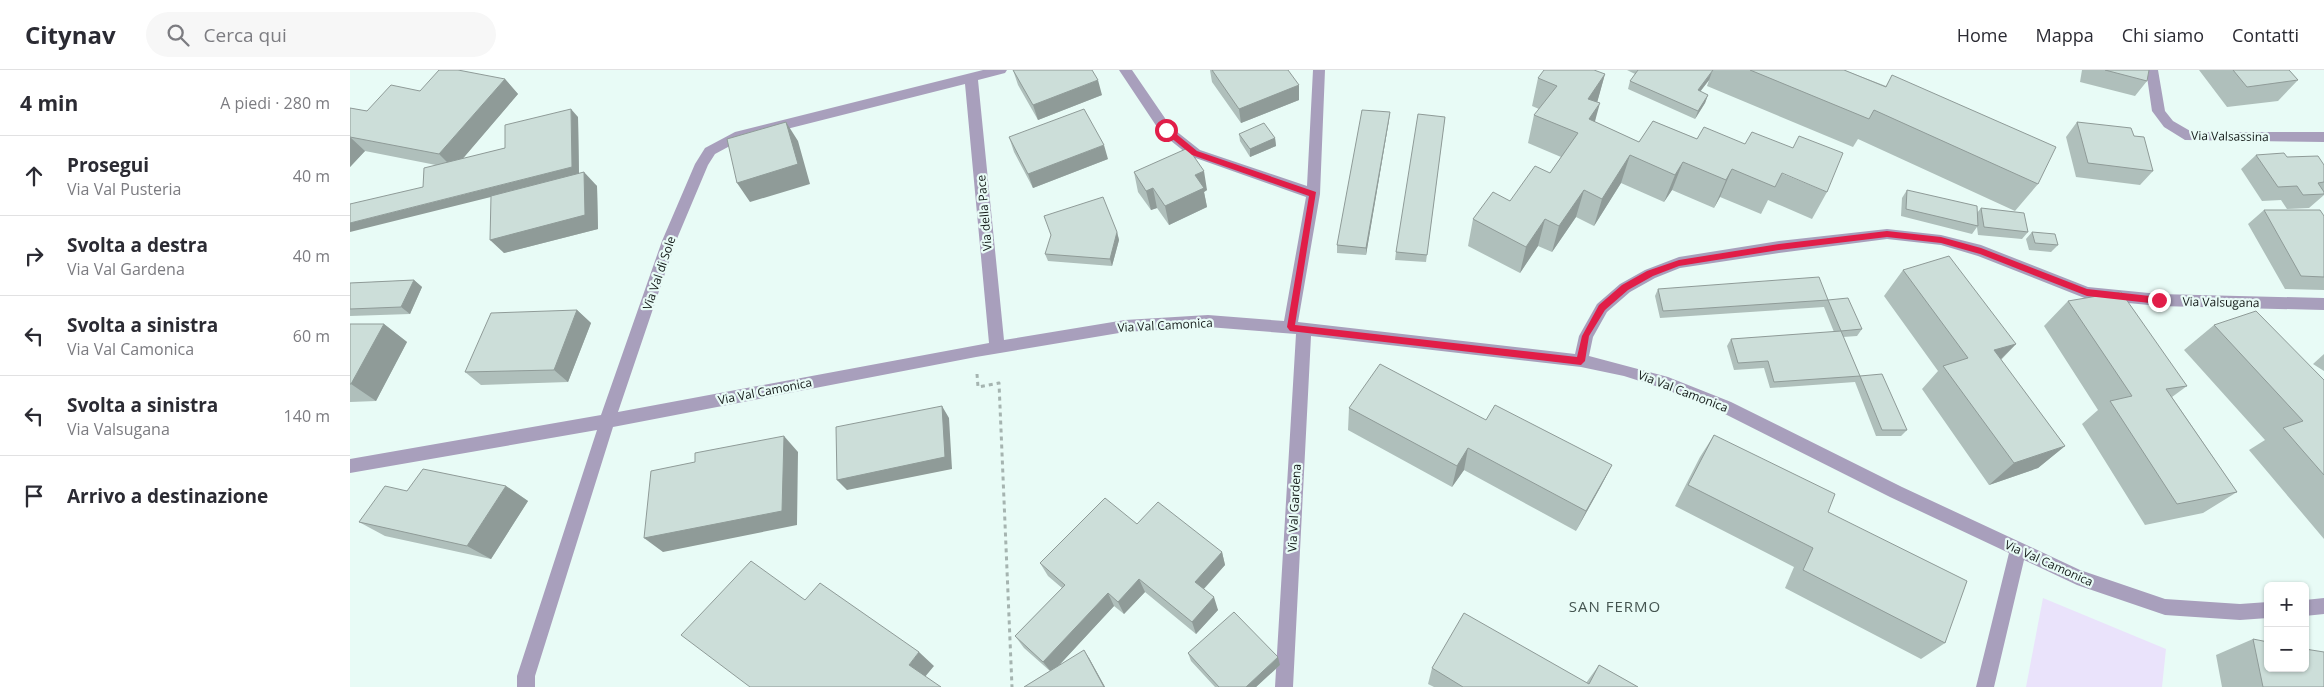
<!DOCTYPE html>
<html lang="it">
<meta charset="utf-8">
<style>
body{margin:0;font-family:"Open Sans",sans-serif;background:#f7f7f7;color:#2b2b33}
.controls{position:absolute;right:15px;bottom:15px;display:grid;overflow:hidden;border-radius:8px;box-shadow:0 1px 4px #0004}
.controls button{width:45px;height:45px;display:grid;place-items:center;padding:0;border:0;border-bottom:1px solid #e1e1e2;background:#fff;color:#2b2b33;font:25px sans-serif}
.stop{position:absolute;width:15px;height:15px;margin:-11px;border:4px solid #e11d48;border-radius:50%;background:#fff}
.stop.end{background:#e11d48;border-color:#fff;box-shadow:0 1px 5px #0008}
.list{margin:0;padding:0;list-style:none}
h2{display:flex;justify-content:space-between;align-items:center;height:65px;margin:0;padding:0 20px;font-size:21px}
h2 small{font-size:16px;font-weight:400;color:#7c7c81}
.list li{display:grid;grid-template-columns:32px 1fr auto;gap:15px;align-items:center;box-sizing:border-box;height:80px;padding:0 20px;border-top:1px solid #e1e1e2}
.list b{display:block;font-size:19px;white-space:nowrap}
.list p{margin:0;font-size:16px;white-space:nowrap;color:#7c7c81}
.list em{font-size:16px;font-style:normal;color:#7c7c81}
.icon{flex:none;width:28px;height:28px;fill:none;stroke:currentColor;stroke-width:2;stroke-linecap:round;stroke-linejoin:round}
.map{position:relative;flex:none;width:1974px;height:617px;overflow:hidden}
header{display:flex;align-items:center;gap:30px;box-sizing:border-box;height:70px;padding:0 25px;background:#fff;border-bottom:1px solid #e1e1e2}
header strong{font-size:24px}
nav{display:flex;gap:28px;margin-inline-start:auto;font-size:18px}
.search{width:350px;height:45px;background:#f7f7f7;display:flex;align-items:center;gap:12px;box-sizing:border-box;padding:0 18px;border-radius:28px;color:#7c7c81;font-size:19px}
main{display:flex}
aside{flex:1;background:#fff}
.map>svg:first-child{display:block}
.green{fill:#eae3fb}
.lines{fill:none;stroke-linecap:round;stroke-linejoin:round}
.path{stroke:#a5b4b0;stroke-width:3;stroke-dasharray:4 4;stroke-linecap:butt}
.street{fill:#a89fbc;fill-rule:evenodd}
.wall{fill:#afbfbb}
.shaded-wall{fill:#8f9b98}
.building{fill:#ccded9;stroke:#8f9b98}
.route{fill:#e11d48}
.labels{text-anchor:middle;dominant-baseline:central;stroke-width:4.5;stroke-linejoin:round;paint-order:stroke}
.street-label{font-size:12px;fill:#131a18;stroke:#e8fbf6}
.quarter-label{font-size:15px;letter-spacing:1px;fill:#445450;stroke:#e8fbf6}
</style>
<header>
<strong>Citynav</strong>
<div class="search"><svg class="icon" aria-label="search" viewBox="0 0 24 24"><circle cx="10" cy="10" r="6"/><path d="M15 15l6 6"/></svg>Cerca qui</div>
<nav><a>Home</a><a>Mappa</a><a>Chi siamo</a><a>Contatti</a></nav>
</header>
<main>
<aside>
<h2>4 min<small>A piedi · 280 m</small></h2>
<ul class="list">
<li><svg class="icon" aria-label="ahead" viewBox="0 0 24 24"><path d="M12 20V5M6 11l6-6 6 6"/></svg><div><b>Prosegui</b><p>Via Val Pusteria</p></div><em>40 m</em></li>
<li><svg class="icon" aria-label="right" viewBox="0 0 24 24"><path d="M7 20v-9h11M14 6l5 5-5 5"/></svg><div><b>Svolta a destra</b><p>Via Val Gardena</p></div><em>40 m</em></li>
<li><svg class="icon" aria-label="left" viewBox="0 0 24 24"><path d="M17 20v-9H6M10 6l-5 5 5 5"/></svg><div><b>Svolta a sinistra</b><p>Via Val Camonica</p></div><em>60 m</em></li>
<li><svg class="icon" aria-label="left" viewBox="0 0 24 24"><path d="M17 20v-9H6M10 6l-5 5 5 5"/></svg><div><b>Svolta a sinistra</b><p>Via Valsugana</p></div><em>140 m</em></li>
<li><svg class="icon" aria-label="arrive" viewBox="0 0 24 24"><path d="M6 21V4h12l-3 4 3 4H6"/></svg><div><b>Arrivo a destinazione</b></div></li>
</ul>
</aside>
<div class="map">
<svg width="1974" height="617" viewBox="0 0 1974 617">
<rect width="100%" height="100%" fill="#e8fbf6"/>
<!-- green -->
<path class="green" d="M1693,528L1816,579L1812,617H1676Z"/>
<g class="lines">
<!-- path -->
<path class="path" d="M627,304L628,317L649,313L662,617"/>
<!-- street -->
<path class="street" d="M633,0H657L655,3L628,10L654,270L775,250L858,245L934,251L956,127L840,86L811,63L769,0H782L821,57L850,80L957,116L963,0H975L970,124L948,252L1225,284L1229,266L1247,234L1270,214L1295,200L1329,187L1429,171L1537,159L1591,165L1631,175L1738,217L1809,224L1974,228V240L1809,236L1737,229L1628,186L1591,175L1537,169L1429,183L1330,198L1305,208L1280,222L1257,242L1243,267L1239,286L1318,307L1381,332L1552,417L1730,500L1815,529L1890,534L1918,532V548L1890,550L1815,545L1727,515L1674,490L1644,617H1626L1659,483L1540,427L1371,342L1315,319L1274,306L1231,297L961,266L943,617H925L946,264L858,257L775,262L626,287L263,357L185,606V617H167V606L247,360L0,403V389L251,345L312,171L345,94L355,78L385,62ZM615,14L639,273L268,342L326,171L358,95L365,84L389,71Z
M1796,0H1808L1815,41L1823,51L1842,62H1974V72L1835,70L1814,57L1802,41Z
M1974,528V544L1955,546V530Z"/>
</g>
<!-- wall -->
<path class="wall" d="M663,0L752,25L688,50L668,15Z
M860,0H938L949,30L891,53L862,12Z
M1277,0H1494L1536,16L1542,5L1688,114L1665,141L1508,69L1503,77L1357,16L1359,10L1350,22L1358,25L1355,33L1345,49L1278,19L1280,11L1285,4Z
M1732,0H1799L1797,11L1785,26L1730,12Z
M1849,0H1939L1948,10L1928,31L1877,37Z
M1255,4L1247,32L1245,52L1289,72L1303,51L1477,122L1462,149L1418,130L1411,144L1370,127L1364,138L1322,120L1314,132L1271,113L1244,156L1226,147L1202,182L1188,176L1170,203L1118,176L1123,149L1160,131L1200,103L1211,87L1178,73L1184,45L1189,39L1182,36L1188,8Z
M155,9L168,24L112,89L155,78L228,47L229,104L247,116L248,159L154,183L141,127L73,117L86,95L15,81L0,97V38L17,41L70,21Z
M1095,47L1076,192L1045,190L1046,182Z
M1039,50L1016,185L987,183V175Z
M1727,52L1784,66L1803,101L1790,115L1726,107L1716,67Z
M889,64L925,68L926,76L900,87L890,71Z
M659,67L758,89L683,118L664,82Z
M1906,85L1937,87L1974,95V125L1959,138L1937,139L1931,130L1912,131L1891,99Z
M784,102L857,120L854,122L857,137L819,155L807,138L801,140L788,122Z
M1557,120L1627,143L1631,138L1678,162L1672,169L1628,165L1627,157L1622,164L1551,146L1552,128Z
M1914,140L1974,146V220L1935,219L1898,154Z
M767,162L769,170L762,196L698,191L695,184Z
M1682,162L1708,175L1701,182L1679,180L1676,169Z
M1553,200L1666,274L1651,290L1715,376L1688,398L1639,415L1572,319L1588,301L1534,226Z
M64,210L72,217L60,244L0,246V213Z
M1308,219L1478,230L1474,237L1310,248L1305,226Z
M1478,230L1512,259L1507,266L1493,267L1510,306L1505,312L1420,318L1414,298L1384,300L1377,276L1381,269L1484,262L1474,237Z
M1718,231L1837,316L1822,327L1887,422L1853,443L1795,455L1732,354L1748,340L1694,256Z
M227,240L241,253L218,312L131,315L115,302Z
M0,254H34L57,272L26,331L0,332Z
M1864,255L1974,310V469L1899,380L1915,370L1834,280Z
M1974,284V301L1963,294Z
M1510,306L1557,360L1551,366H1526L1505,312Z
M999,338L1136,350L1262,395L1251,416L1226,461L1114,400L1102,417L998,360Z
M1364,365L1478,442L1595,573L1571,589L1435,518L1444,497L1325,436L1350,387Z
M156,416L178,431L141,489L35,466L9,452L57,421Z
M787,454L872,482L875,495L854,519L868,540L846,564L795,522L774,544L764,536L708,596L739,588L755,617H674L700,601L674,578L665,566L712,518L698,506L690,493Z
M1903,569L1974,617H1872L1866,585Z
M838,583L930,595L906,617H865L841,591Z
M1249,595L1288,617H1084L1078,614L1082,598L1236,613Z"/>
<!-- shaded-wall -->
<path class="shaded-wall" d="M1362,2L1359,10L1345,28L1348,20Z
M1255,4L1247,33L1238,29Z
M155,9L168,24L104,99L89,84Z
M748,10L752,25L688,50L683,35Z
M949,15V30L891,53L889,39Z
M1358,25L1355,33L1345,49L1348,41Z
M1250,33L1242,62L1239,49Z
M221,39L228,47L229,105L0,162V153L222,97Z
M1040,42L1039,50L1016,185V178Z
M436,52L448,71L460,114L400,132L387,113Z
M0,67L15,81L0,97Z
M925,68L926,76L900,87V79Z
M754,75L758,89L683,118L678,104Z
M1280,85L1271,113L1244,156L1252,129Z
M1333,92L1322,120L1314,132L1325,105Z
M1382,99L1370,127L1364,138L1376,110Z
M854,101L857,120L854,122L857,137L819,155L815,136L845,105Z
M234,102L247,116L248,159L154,183L140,170Z
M803,118L807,138L801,140L796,121Z
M1234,120L1226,147L1202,182L1209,156Z
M1195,149L1188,176L1170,203L1176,177Z
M767,162L769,170L762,196L760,189Z
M64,210L72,217L60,244L51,237Z
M227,240L241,253L218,312L204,300Z
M34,254L57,272L26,331L1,314Z
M1666,274L1642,298L1644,280Z
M592,336L599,348L602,399L497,420L487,410Z
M434,366L448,382L447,455L313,482L294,468Z
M1715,376L1688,398L1639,415L1664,393Z
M1118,378L1114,400L1102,417L1107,396Z
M1262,395L1251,416L1226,461L1236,441Z
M156,416L178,431L141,489L117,476Z
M872,482L875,495L849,524L845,512Z
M789,509L795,522L774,544L768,532Z
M758,523L764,536L702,603L693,592Z
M864,527L868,540L846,564L842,552Z
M734,580L739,588L755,617H754Z
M569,582L584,596L574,608L559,595Z
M928,587L930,595L906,617H896Z"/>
<!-- building -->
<path class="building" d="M89,0H108L155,9L89,84L0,67V38L17,41L41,15L70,21Z
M663,0H742L748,10L683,35Z
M862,0H938L949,15L889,39Z
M1194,0H1244L1255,4L1238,29L1250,33L1239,49L1289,72L1303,51L1347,69L1354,57L1395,74L1402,62L1443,78L1449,66L1493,83L1477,122L1432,103L1425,117L1382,99L1376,110L1333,92L1325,105L1280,85L1252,129L1234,120L1209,156L1195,149L1176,177L1123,149L1143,122L1160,131L1185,96L1200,103L1228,63L1184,45L1207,16L1188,8Z
M1288,0H1363L1348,20L1358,25L1348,41L1280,11Z
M1400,0H1494L1536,17L1542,5L1706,77L1688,114L1524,40L1519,49Z
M1755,0H1799L1797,11Z
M1883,0H1939L1948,10L1897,17Z
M221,39L222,97L0,153V134L73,117L74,98L155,78V55Z
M734,39L754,75L678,104L659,67Z
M1012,40L1040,42L1016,178L987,175Z
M1068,44L1095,47L1077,185L1046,182Z
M436,52L448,94L387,113L377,69Z
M1727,52L1781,58L1784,66L1794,67L1803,101L1738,93Z
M914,53L925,68L900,79L889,64Z
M838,78L854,101L845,105L854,118L815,136L803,118L796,121L784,102Z
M1934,83L1937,87L1968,86L1974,95V112L1968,113L1974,122V124L1953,125L1947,116L1928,117L1906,85Z
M234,102L235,145L140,170L141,126Z
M1557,120L1627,136L1628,156L1556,139Z
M753,127L767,162L760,189L695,184L701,165L694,146Z
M1631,138L1674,143L1678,162L1634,157Z
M1914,140H1970L1974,146V207L1951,206Z
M1682,162L1705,164L1708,175L1685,173Z
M1599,186L1666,274L1644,280L1715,376L1664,393L1593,296L1618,288L1553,200Z
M1469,207L1478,230L1313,241L1308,219Z
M64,210L51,237L0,239V213Z
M1771,222L1837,316L1816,319L1887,422L1827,434L1760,331L1782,326L1718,231Z
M1498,228L1512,259L1491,261L1510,306L1424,312L1418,291L1388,293L1381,269L1491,261L1478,230Z
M227,240L204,300L115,302L141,243Z
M1906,241L1974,310V405L1933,358L1953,351L1864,255Z
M0,254H34L1,314H0Z
M1030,294L1136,350L1145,335L1262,395L1236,441L1118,378L1107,396L999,338Z
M1532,304L1557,360H1532L1510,306Z
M592,336L595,387L487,410L486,357Z
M1364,365L1485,424L1478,442L1617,511L1595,573L1453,500L1463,478L1338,415Z
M434,366L432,441L294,468L301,401L345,392V383Z
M73,399L156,416L117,476L9,452L35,416L57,421Z
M755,428L787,454L808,432L872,482L845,512L864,527L842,552L789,509L768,532L758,523L693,592L665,566L715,515L690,493Z
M401,491L455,530L470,513L569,582L559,595L591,617H400L331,565Z
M884,542L928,587L896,617H869L838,583Z
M1114,543L1239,614L1249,595L1288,617H1113L1082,598Z
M1903,569L1918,572V598H1955V579L1974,582V617H1913Z
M734,580L754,617H674Z"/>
<!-- route -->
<path class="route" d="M814,58H819L847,81L966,122L945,255L1227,287L1232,266L1249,235L1272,215L1297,201L1329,190L1429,174L1537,161L1591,167L1631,178L1737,219L1809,227L1813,230L1809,234L1737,226L1630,184L1591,173L1537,167L1429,180L1329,196L1303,206L1278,220L1255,240L1239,266L1235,291L1231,295L940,261L937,257L959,126L842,85L814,62Z"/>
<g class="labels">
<!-- street labels -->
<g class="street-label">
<text transform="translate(1880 66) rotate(1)">Via Valsassina</text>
<text transform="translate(634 143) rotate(-95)">Via della Pace</text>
<text transform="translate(309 203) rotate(-71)">Via Val di Sole</text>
<text transform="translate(1871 232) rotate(1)">Via Valsugana</text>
<text transform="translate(815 255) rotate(-3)">Via Val Camonica</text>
<text transform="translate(415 321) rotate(-11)">Via Val Camonica</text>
<text transform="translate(1333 321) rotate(21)">Via Val Camonica</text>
<text transform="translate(944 438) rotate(-87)">Via Val Gardena</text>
<text transform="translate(1699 493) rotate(24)">Via Val Camonica</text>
</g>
<!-- quarter labels -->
<g class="quarter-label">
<text x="1265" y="536">SAN FERMO</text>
</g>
</g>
</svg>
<div class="controls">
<button>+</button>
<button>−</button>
</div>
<div class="stop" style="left:816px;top:60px"></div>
<div class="stop end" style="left:1809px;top:230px"></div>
</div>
</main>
